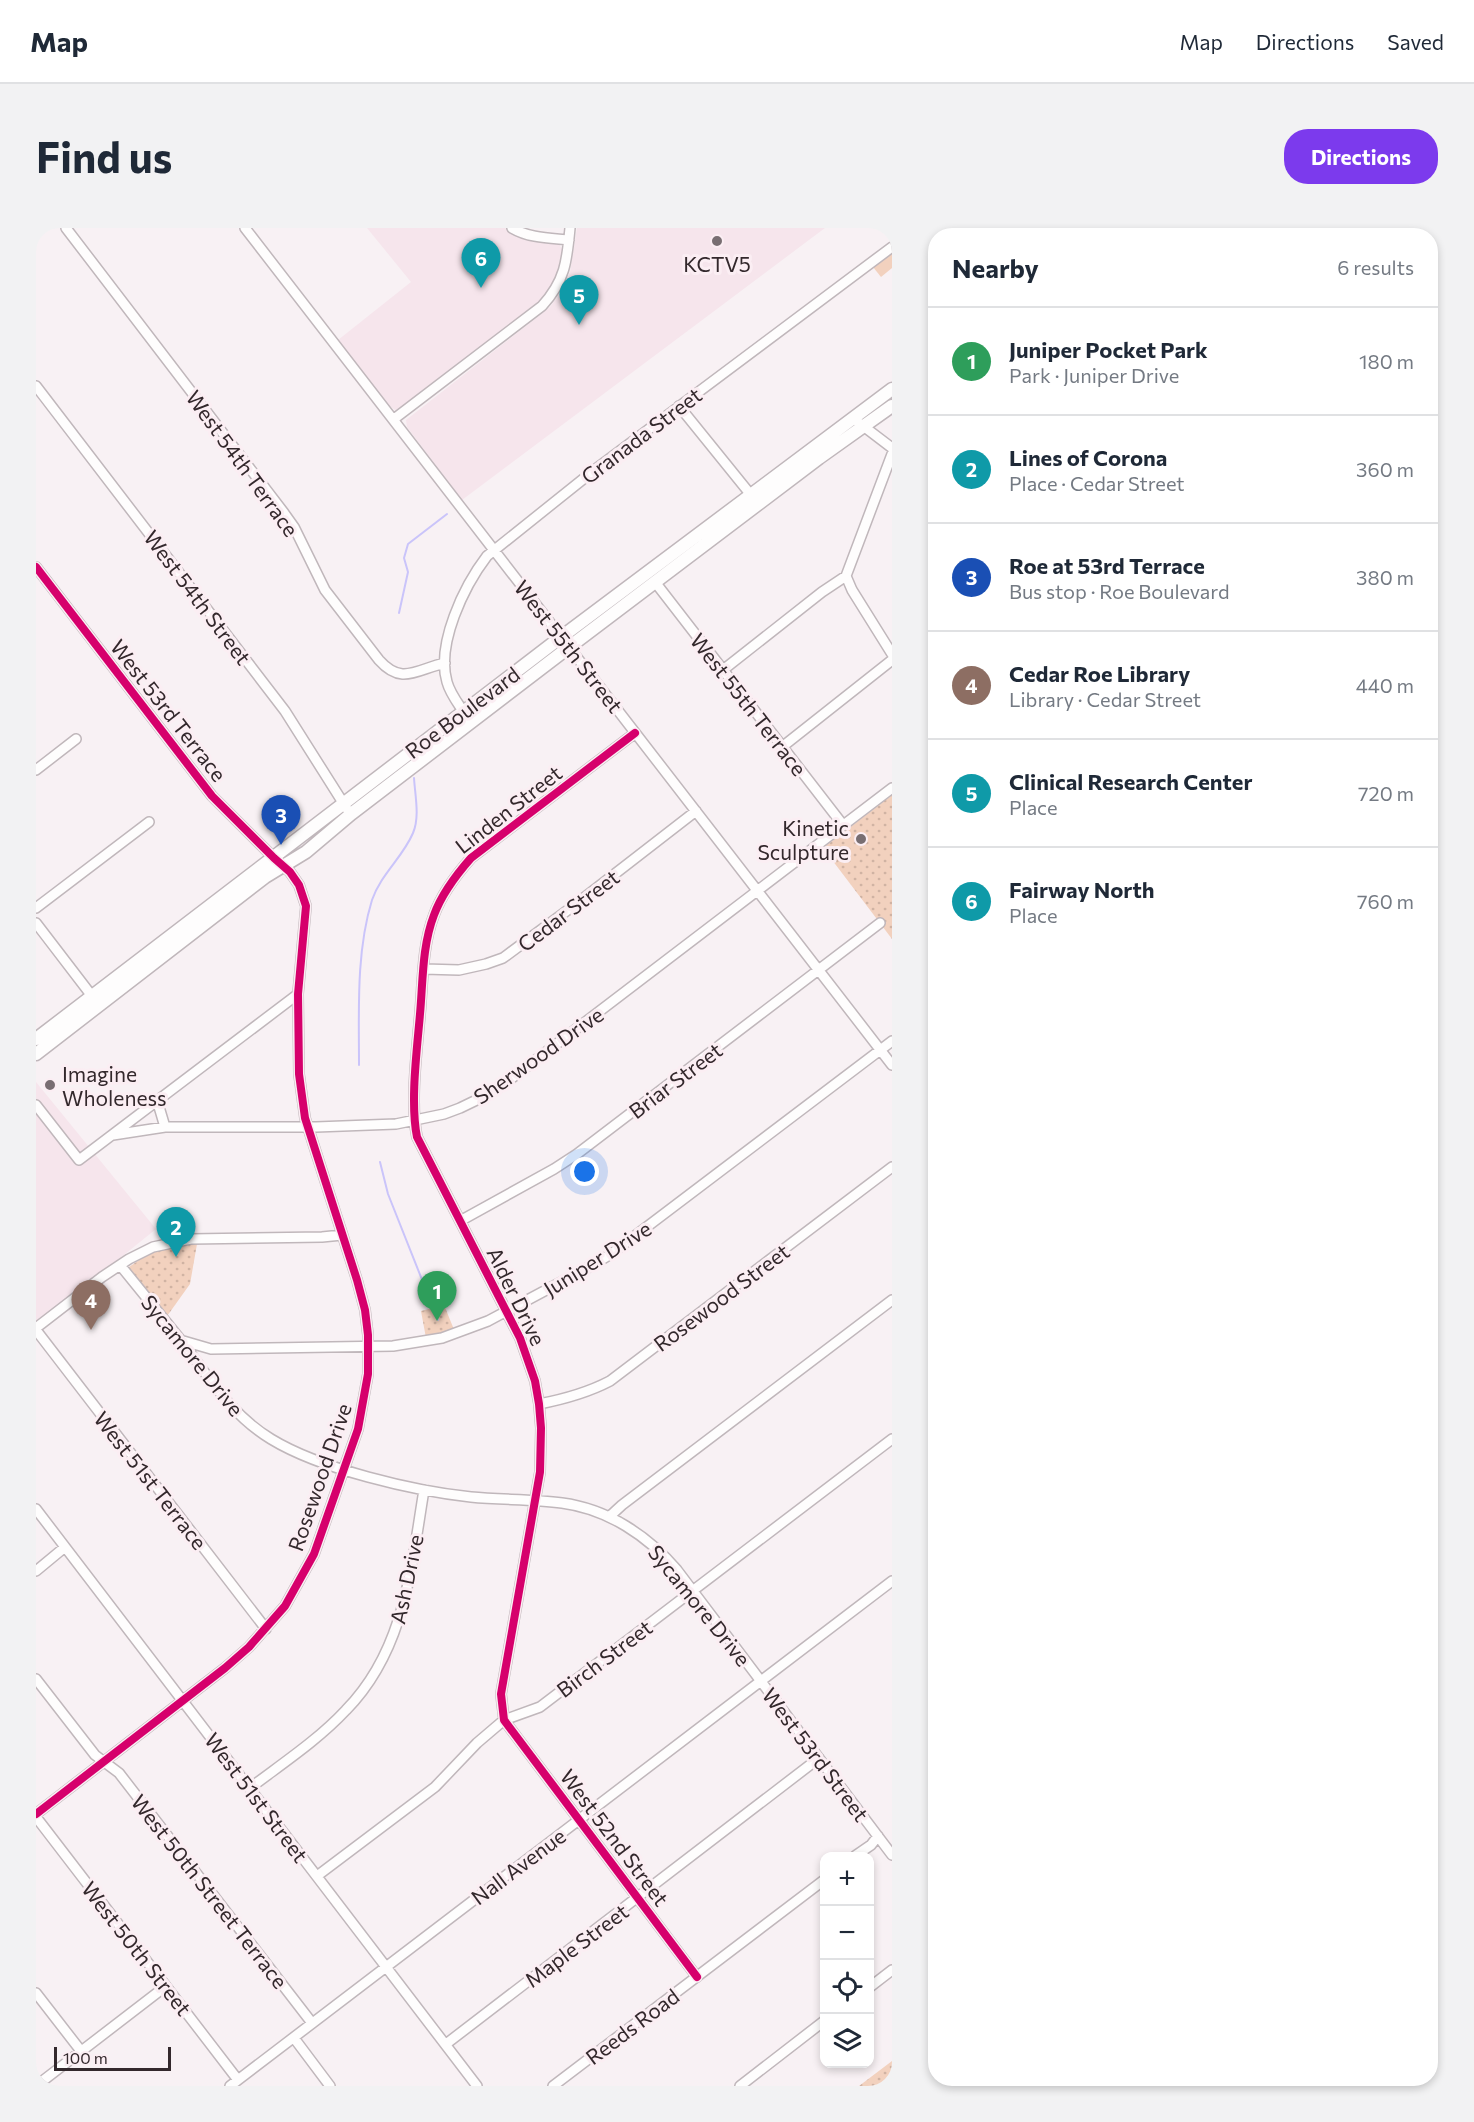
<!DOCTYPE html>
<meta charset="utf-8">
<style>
body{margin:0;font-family:Commissioner,sans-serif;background:#f2f2f3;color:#1f2937}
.controls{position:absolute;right:18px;bottom:18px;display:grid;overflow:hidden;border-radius:12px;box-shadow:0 3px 9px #0003}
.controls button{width:54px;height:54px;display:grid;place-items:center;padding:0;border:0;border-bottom:2px solid #e0e1e3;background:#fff;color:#1f2937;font:30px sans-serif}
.scale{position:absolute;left:18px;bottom:15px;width:117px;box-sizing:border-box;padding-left:6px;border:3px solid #33282c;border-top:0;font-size:16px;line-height:21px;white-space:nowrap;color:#33282c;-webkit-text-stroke:4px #fbeef3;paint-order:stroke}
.you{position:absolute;left:549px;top:944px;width:21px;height:21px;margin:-15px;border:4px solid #fff;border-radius:50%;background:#1a73e8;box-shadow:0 0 0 9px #1a73e833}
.badge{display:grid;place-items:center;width:39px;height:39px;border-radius:50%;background:#7c3aed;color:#fff;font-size:20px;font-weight:700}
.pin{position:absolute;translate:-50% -50px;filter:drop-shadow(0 2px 3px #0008)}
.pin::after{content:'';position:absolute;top:32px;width:21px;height:18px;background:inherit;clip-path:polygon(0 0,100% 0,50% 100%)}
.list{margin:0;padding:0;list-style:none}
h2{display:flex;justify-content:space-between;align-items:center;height:78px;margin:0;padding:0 24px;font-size:26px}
h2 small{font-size:20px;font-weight:400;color:#747a83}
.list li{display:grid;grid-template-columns:39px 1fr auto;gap:18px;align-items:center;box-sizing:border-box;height:108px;padding:0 24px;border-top:2px solid #e0e1e3}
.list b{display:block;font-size:22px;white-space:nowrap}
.list p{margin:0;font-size:20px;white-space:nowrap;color:#747a83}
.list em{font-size:20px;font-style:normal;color:#747a83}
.icon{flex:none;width:33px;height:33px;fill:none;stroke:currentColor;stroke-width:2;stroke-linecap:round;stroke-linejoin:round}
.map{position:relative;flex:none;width:856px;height:1858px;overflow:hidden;border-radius:24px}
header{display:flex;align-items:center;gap:36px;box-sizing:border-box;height:84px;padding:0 30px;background:#fff;border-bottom:2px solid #e0e1e3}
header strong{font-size:28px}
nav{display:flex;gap:33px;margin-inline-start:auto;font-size:21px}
.intro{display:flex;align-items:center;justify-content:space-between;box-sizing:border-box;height:144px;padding:0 36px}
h1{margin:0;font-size:42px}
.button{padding:15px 27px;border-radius:24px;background:#7c3aed;color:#fff;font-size:21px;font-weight:700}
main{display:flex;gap:36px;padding:0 36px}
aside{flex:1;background:#fff;border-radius:24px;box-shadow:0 3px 9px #0003}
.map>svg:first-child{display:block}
.built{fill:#f6e5ec}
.grass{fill:#f2d1be}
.park{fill:url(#park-dots)}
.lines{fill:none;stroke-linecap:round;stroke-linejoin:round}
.stream{stroke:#cac4fa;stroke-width:2}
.minor-casing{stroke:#c0b7bb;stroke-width:12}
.major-casing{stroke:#c0b7bb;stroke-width:15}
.minor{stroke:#fefdfd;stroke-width:9}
.major{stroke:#fefdfd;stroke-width:12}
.cycleway-casing{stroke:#fbeef3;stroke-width:11}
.cycleway{stroke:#d6006c;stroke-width:8}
.poi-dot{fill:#786e72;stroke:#fbeef3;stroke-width:2}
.labels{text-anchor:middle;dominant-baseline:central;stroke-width:6;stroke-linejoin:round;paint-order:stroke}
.poi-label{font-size:21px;fill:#33282c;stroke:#fbeef3}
.street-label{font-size:21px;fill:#33282c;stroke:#fbeef3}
</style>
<header>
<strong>Map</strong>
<nav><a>Map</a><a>Directions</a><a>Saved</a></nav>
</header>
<div class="intro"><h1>Find us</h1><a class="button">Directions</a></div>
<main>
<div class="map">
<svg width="856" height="1858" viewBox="0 0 856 1858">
<defs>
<pattern id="park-dots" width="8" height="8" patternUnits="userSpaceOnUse" patternTransform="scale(1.5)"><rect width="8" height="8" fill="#f2d1be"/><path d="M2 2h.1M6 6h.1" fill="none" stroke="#d0b3a3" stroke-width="1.8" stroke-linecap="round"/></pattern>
</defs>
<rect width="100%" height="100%" fill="#f8f1f4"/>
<!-- built -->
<path class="built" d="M331,0H469L479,7L491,11L523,16L527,23L525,37L519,53L511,67L500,78L365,180L359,182L351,176L302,112L375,54Z
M541,0H789L426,272L371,199L370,192L514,79L524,65L534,44Z
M0,854L120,1001L0,1098Z"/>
<!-- grass -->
<path class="grass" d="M856,25V40L845,49L837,39Z"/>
<!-- park -->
<path class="park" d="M856,567V711L787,620Z
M161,1016L154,1056L129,1091L90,1041L118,1022Z
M408,1077L419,1104L390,1110L385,1083Z
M856,1833V1858H823Z"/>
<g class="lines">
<!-- stream -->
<path class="stream" d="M363,385L372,344L368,330L372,316L411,286
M323,837C323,783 320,724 336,672C345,646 367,629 377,605C384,589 379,567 378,550
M344,934L352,966L402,1092"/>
<!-- minor casing -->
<g class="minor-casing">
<path id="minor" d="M30,0L248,285L258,299L289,362L343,432C366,458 381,441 409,435
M209,0L856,837
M476,0C493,10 513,10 533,12
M0,158L249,483L311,581
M643,178L715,267
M358,191L506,78C529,53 531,33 534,0
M818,191L856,220
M0,339L176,568L238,630L254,644L263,657L270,678L262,766L263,846L269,890L321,1052L329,1082L332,1107V1146L322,1201L278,1326L249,1378L213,1419L189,1440L0,1586
M810,348L816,362L856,426
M619,354L807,597
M687,442L786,364L810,348L856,226
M427,483C421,474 414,465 411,454C400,416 428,358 451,328L561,240L856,19
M599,505L435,630C420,647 406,665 398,687C386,718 387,753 384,786C381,822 374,874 381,909L484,1110L499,1153L503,1176L505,1200L504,1244L465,1466L468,1492L661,1749
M746,519L856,432
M0,542L40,511
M0,680L113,594
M0,695L59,772
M388,741L423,742L450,736L467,730L540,676L660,583
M121,872L129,899
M0,877L43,932L262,766
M77,907L129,899H280L360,896L408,886L424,880L453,866L476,850L856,560
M424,993L518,941L541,926L844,695
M84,1037C104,1062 124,1086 144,1111C172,1148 195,1187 235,1211C284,1241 378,1263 435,1269C465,1272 496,1271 526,1275C572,1281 612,1308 641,1342L856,1627
M0,1100L66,1049L93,1031L117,1019L155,1011L286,1009L306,1007
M0,1102L230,1401
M144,1112L175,1121L357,1118L406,1110L452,1093L557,1037L575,1026L856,813
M503,1176C529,1171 551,1165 574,1153L856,939
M0,1281L441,1858
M573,1289L586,1277L856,1072
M0,1343L29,1319
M0,1451L59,1527L83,1545L276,1795
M214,1560C247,1535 282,1512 310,1482C369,1422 375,1340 388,1262
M0,1589L202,1852
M819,1628L835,1617L842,1608
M281,1648L399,1559L441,1515L468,1492L504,1479L856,1211
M834,1759L856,1742
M0,1765L45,1823
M258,1810L294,1858
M410,1816L783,1530
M0,1858L130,1758
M194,1858L856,1353
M517,1858L788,1652
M704,1858L788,1793"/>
</g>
<!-- major casing -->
<g class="major-casing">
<path id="major" d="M0,811L516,416L856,161
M0,826L229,649L270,624L315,586L524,426L783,230L856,178"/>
</g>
<!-- minor -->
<use href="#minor" class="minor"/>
<!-- major -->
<use href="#major" class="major"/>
<!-- cycleway casing -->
<g class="cycleway-casing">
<path id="cycleway" d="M0,339L176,568L238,630L254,644L263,657L270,678L262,766L263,846L269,890L321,1052L329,1082L332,1107V1146L322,1201L278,1326L249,1378L213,1419L189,1440L0,1586
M599,505L435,630C420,647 406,665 398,687C386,718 387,753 384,786C381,822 374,874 381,909L484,1110L499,1153L503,1176L505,1200L504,1244L465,1466L468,1492L661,1749"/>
</g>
<!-- cycleway -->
<use href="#cycleway" class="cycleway"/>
</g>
<!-- markers -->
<g class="poi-dot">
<circle cx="681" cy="13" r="6"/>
<circle cx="825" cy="611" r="6"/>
<circle cx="14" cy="857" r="6"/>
</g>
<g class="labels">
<!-- poi labels -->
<g class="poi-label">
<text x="681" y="35">KCTV5</text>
<text x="813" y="599" text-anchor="end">Kinetic<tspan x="813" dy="24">Sculpture</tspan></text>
<text x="26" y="845" text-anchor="start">Imagine<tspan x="26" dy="24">Wholeness</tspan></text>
</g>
<!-- street labels -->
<g class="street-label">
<text transform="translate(605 207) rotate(-37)">Granada Street</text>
<text transform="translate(207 235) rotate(54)">West 54th Terrace</text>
<text transform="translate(162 369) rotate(53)">West 54th Street</text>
<text transform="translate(533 418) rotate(52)">West 55th Street</text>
<text transform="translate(713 476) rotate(52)">West 55th Terrace</text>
<text transform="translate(133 482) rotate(52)">West 53rd Terrace</text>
<text transform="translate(426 484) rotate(-37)">Roe Boulevard</text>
<text transform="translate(472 581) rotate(-38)">Linden Street</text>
<text transform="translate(532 682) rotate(-37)">Cedar Street</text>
<text transform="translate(502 827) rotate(-35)">Sherwood Drive</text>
<text transform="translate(639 852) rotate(-37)">Briar Street</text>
<text transform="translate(561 1030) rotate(-32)">Juniper Drive</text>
<text transform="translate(481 1068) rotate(64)">Alder Drive</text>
<text transform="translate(685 1069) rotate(-37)">Rosewood Street</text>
<text transform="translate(157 1127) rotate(51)">Sycamore Drive</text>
<text transform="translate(283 1249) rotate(-71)">Rosewood Drive</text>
<text transform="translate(115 1252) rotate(52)">West 51st Terrace</text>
<text transform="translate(370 1351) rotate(-78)">Ash Drive</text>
<text transform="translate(664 1377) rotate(51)">Sycamore Drive</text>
<text transform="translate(568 1430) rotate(-37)">Birch Street</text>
<text transform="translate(780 1526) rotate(53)">West 53rd Street</text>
<text transform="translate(221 1569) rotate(53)">West 51st Street</text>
<text transform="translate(579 1609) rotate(53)">West 52nd Street</text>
<text transform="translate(482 1638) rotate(-37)">Nall Avenue</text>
<text transform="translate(174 1663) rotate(52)">West 50th Street Terrace</text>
<text transform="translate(540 1717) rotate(-37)">Maple Street</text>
<text transform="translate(101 1720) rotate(52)">West 50th Street</text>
<text transform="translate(596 1798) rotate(-37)">Reeds Road</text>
</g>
</g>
</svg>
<div class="controls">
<button>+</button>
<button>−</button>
<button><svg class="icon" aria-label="locate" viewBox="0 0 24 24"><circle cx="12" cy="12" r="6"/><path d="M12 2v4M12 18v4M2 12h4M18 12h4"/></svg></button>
<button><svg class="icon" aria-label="layers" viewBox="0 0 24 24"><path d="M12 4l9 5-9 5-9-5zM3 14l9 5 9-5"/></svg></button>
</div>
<div class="scale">100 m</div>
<div class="you"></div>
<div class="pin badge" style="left:401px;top:1093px;background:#2e9e5b">1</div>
<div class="pin badge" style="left:140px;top:1029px;background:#0f9aa8">2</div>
<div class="pin badge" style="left:245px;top:617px;background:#1a4fb4">3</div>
<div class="pin badge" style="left:55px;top:1102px;background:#8d6e63">4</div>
<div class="pin badge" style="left:543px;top:97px;background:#0f9aa8">5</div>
<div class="pin badge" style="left:445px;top:60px;background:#0f9aa8">6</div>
</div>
<aside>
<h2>Nearby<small>6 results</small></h2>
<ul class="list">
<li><span class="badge" style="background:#2e9e5b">1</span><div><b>Juniper Pocket Park</b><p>Park · Juniper Drive</p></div><em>180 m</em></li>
<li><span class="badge" style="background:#0f9aa8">2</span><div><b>Lines of Corona</b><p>Place · Cedar Street</p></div><em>360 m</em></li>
<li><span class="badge" style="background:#1a4fb4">3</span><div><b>Roe at 53rd Terrace</b><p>Bus stop · Roe Boulevard</p></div><em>380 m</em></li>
<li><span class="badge" style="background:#8d6e63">4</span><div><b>Cedar Roe Library</b><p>Library · Cedar Street</p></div><em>440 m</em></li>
<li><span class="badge" style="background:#0f9aa8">5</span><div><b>Clinical Research Center</b><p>Place</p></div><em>720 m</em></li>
<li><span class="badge" style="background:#0f9aa8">6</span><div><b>Fairway North</b><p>Place</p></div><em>760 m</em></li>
</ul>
</aside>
</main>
